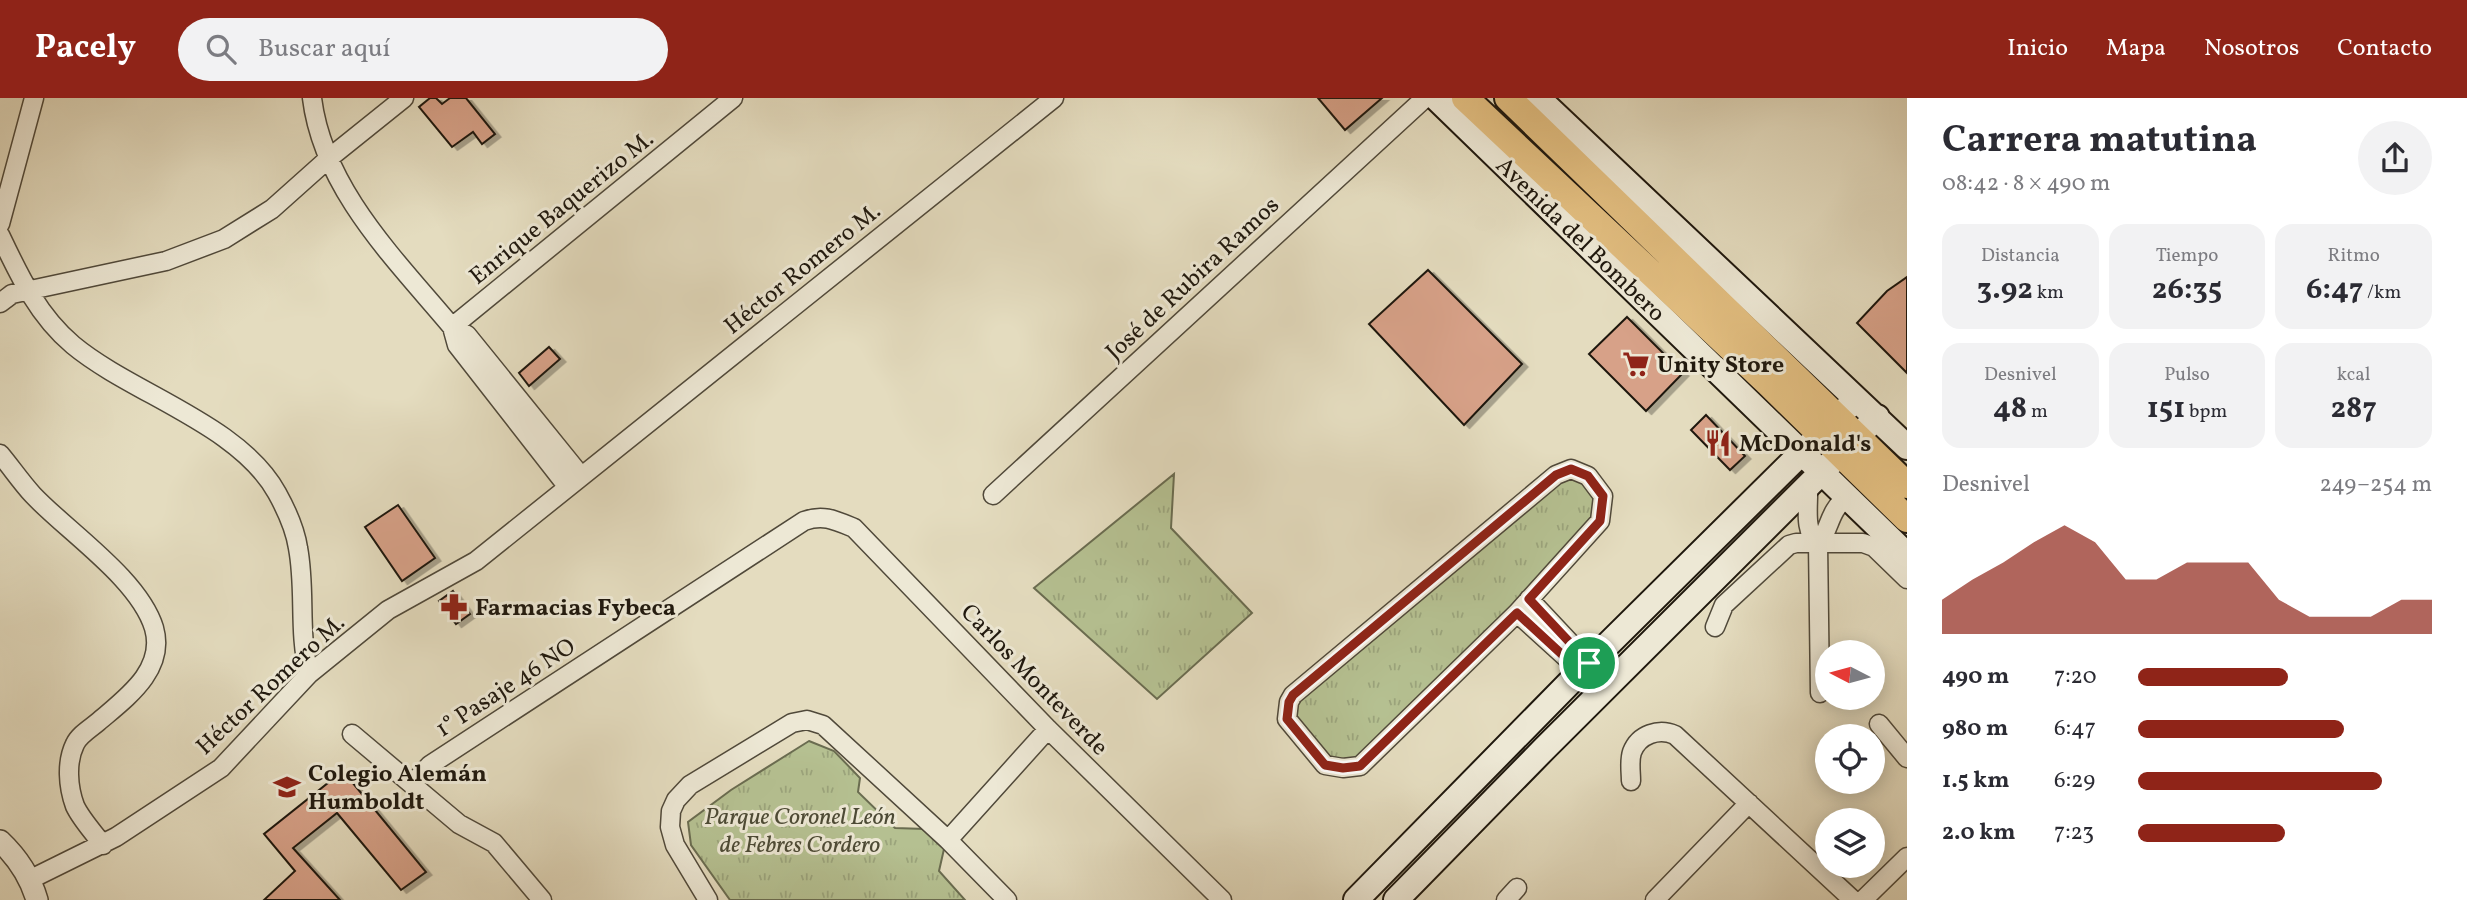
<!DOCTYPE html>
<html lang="es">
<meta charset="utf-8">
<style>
body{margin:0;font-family:Vollkorn,serif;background:#f2f2f3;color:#2b2b33;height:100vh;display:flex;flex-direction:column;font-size:26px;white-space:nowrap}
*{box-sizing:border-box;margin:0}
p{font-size:23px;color:#7c7c81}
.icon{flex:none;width:38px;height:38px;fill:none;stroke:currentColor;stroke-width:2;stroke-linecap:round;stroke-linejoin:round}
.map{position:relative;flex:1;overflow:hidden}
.drawer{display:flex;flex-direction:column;background:#fff;width:560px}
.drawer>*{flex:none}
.needle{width:46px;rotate:276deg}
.tools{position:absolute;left:1815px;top:542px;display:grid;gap:14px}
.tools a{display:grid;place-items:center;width:70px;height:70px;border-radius:50%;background:#fff;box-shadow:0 4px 18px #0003;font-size:35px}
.pin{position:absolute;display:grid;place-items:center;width:60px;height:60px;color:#fff;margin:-30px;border:4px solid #fff;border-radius:50%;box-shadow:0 2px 7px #0007}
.round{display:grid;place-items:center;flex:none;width:74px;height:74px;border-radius:37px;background:#f2f2f3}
.headline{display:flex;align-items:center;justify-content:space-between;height:119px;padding:0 35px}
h1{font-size:38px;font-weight:700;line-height:52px}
.figures{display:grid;grid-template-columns:repeat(3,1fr);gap:10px;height:119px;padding:7px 35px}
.figures div{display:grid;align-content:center;border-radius:18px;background:#f2f2f3;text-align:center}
.figures b{font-size:30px;font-weight:700}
.figures small{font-size:19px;font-weight:400}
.figures p{font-size:19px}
.chart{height:196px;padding:14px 35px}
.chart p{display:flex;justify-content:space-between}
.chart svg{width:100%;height:126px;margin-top:7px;fill:#8f2418;opacity:.7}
ul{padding:0 35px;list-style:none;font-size:23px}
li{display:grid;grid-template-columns:112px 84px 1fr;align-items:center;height:52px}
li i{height:18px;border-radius:9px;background:#8f2418}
header{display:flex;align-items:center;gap:42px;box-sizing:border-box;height:98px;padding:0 35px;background:#8f2418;color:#fff}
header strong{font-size:33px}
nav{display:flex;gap:38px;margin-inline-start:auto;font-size:24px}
.search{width:490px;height:63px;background:#f2f2f3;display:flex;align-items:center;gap:18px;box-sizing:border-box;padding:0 24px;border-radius:38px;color:#7c7c81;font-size:26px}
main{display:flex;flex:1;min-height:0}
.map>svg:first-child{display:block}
.park{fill:url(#park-tufts);stroke:#6a6c50;stroke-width:2}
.building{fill:#d7a188;stroke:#1f180e;stroke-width:2;filter:url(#shadow)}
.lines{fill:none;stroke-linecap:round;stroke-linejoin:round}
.minor-casing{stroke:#50493a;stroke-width:21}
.tertiary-casing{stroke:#50493a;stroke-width:24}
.secondary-casing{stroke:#1f180e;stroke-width:28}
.primary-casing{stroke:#1f180e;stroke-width:30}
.minor{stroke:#ede8d5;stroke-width:18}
.tertiary{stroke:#ede8d5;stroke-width:21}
.secondary{stroke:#ede8d5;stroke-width:24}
.primary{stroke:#e2be80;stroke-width:26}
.route-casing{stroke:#fff;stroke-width:14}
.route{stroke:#8f2418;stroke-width:9}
.labels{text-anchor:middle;stroke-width:6;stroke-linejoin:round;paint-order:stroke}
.street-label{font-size:24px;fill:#1f180e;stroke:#ede8d5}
.poi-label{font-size:24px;font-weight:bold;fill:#1f180e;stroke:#ede8d5;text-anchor:start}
.park-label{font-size:24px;font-style:italic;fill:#4c4a35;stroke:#ede8d5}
</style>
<header>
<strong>Pacely</strong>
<div class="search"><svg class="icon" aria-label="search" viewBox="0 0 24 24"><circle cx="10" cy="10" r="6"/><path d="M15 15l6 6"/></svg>Buscar aquí</div>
<nav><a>Inicio</a><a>Mapa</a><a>Nosotros</a><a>Contacto</a></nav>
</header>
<main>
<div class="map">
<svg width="1907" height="802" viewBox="0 0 1907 802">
<defs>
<pattern id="park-tufts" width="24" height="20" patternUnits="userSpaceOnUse" patternTransform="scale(1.75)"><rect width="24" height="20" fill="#b5c091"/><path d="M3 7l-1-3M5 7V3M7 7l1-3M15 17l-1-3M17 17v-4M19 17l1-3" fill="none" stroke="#9ba47c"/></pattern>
<filter id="shadow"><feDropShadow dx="5.5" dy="3" stdDeviation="0" flood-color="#0004"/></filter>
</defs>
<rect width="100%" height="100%" fill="#e4dcbf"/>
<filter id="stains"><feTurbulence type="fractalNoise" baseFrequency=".00286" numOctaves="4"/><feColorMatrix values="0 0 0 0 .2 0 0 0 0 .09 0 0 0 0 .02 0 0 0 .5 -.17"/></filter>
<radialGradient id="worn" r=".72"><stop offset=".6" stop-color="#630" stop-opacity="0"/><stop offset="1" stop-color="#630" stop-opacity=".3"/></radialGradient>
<path class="park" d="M1174,376l-3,54 81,85 -95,86 -123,-111z
M1556,377l32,1 12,45 -240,245 -35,-1 -37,-46 1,-17z
M809,643l25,10 26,27 -2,14 37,36 30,1 19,20 -5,22 26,29h-235l-39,-55 -3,-23 43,-32z"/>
<path class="building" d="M430,0h6l6,6 8,-6h16l29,36 -13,10 -9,-12 -21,15 -33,-40z
M1318,0h64l-37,32z
M1428,172l94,94 -58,61 -95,-101z
M1907,179v96l-50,-50 30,-32z
M1627,219l56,56 -37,38 -57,-57z
M549,249l11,12 -31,27 -10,-13z
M1706,317l39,41 -15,14 -39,-40z
M398,407l37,53 -33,23 -37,-54z
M453,493l17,23 -14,10 -17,-23z
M343,673l83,101 -25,18 -64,-77 -44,35 47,52h-76l31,-29 -31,-37z"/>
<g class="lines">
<defs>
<path id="minor" d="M312,0c11,91 84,162 140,229l15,8 114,141
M0,126l34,-126
M0,137c19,40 38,81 73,110 59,49 166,79 204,148 10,18 18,35 21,55 8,42 0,84 11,126
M0,205l12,-9 154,-33 58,-22 48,-30 56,-50 76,-61
M452,229l281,-229
M452,229l5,18 110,141
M0,356c11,13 21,28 33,41 35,37 106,84 121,133 12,42 -28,70 -56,94 -7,6 -19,13 -23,22 -9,18 -7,43 0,62 6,13 19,27 28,39
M1571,371l17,7 15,20 -3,25 -83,92 -157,153 -17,2 -18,-3 -38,-46 2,-17 4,-7 263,-220z
M1808,389c1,17 -5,45 10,56l2,150
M993,397l432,-397
M1818,445c13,-13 9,-31 30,-47
M1529,501l60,64
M1517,515l64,58
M1715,529l9,-22 65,-60 7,-2h67l11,4 33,32
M1879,626l28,34
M352,636l107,90 35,19 48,57
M1631,683c0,-9 -2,-20 1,-29 7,-18 27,-24 43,-17l178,165
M412,686l18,-19 374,-244c19,-7 31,-1 50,7l194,201 174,171
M948,742l100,-111
M31,781l85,-42 105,-69 88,-94 79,-64 88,-49 578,-463
M708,802l-33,-55 -5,-18 1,-16 5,-11 14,-15 102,-62 15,-3 16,5 125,115 59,60
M1506,802l11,-12
M1655,802l94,-97
M1863,802l44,-43"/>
<path id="tertiary" d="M0,743c18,17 30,35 37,59"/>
<path id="secondary" d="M1436,0l471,457
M1538,0l369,349
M1356,802l225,-229 275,-272
M1396,802l148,-151 333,-332"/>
<path id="primary" d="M1465,0l303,285 139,136
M1508,0l399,387"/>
</defs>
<use href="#minor" class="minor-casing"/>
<use href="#tertiary" class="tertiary-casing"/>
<use href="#secondary" class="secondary-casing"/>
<use href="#primary" class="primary-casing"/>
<use href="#minor" class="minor"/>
<use href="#tertiary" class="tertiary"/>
<use href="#secondary" class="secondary"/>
<use href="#primary" class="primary"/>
</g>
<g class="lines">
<defs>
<path id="route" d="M1571,371l17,7 15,20 -3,25 -71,78 60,64 -9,8 -63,-58 -157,153 -17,2 -18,-3 -38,-46 2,-17 4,-7 263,-220z"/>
</defs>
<use href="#route" class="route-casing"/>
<use href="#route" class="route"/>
</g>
<defs>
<symbol id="supermarket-bare" viewBox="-9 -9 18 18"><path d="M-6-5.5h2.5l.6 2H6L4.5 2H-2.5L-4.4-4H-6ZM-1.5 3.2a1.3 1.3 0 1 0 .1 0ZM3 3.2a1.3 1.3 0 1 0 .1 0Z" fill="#8f2418" stroke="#ede8d5" stroke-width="2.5" paint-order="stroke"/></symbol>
<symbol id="restaurant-bare" viewBox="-9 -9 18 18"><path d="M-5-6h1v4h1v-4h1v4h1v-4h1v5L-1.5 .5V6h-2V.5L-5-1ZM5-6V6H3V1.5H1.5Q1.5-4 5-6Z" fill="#8f2418" stroke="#ede8d5" stroke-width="2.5" paint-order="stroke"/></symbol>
<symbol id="pharmacy-bare" viewBox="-9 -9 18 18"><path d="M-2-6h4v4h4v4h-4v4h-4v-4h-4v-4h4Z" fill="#8f2418" stroke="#ede8d5" stroke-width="2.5" paint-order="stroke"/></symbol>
<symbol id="school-bare" viewBox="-9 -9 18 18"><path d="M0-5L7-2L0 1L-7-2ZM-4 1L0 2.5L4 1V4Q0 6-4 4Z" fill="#8f2418" stroke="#ede8d5" stroke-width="2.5" paint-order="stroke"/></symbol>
</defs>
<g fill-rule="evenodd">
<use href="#supermarket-bare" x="1617" y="247" width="38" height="38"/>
<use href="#restaurant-bare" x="1699" y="326" width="38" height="38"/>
<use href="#pharmacy-bare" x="435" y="490" width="38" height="38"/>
<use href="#school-bare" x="268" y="670" width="38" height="38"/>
</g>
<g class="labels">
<g class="street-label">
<text transform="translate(561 109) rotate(-39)" y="8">Enrique Baquerizo M.</text>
<text transform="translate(1581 141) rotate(44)" y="8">Avenida del Bombero</text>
<text transform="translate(802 170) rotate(-39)" y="8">Héctor Romero M.</text>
<text transform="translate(1192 180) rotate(-43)" y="8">José de Rubira Ramos</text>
<text transform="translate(1035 581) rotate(46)" y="8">Carlos Monteverde</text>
<text transform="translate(270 586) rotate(-43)" y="8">Héctor Romero M.</text>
<text transform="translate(505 589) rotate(-33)" y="8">1° Pasaje 46 NO</text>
</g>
<g class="poi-label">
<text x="1657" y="274">Unity Store</text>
<text x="1739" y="353">McDonald's</text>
<text x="475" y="517">Farmacias Fybeca</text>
<text x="308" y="683">Colegio Alemán<tspan x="308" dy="28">Humboldt</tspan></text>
</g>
<g class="park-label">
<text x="800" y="726">Parque Coronel León<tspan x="800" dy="28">de Febres Cordero</tspan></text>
</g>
</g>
<rect width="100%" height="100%" filter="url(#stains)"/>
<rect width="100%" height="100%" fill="url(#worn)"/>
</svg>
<div class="tools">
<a><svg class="needle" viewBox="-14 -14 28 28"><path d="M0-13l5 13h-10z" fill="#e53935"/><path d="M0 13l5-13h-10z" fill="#7c7c81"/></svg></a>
<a><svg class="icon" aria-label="locate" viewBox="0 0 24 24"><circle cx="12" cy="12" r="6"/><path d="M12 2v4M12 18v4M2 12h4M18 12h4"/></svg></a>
<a><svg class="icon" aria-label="layers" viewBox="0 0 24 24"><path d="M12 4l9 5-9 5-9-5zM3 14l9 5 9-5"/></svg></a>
</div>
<div class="pin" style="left:1589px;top:565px;background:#1e9e55"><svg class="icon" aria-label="arrive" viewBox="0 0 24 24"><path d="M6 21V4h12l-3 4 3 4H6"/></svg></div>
</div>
<section class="drawer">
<div class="headline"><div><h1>Carrera matutina</h1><p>08:42 · 8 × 490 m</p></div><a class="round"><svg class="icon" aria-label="share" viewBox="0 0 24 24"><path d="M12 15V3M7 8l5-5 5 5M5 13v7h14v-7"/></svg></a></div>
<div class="figures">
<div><p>Distancia</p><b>3.92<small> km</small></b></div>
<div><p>Tiempo</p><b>26:35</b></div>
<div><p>Ritmo</p><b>6:47<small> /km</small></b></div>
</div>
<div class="figures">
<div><p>Desnivel</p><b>48<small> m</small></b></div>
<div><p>Pulso</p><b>151<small> bpm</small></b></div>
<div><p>kcal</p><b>287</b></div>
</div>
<div class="chart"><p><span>Desnivel</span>249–254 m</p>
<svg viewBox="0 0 160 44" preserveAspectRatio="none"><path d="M0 44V32L10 25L20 19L30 12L40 6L50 12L60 25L70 25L80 19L90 19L100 19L110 32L120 38L130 38L140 38L150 32L160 32V44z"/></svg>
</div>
<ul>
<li><b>490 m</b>7:20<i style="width:51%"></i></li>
<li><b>980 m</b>6:47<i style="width:70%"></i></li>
<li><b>1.5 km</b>6:29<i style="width:83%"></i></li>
<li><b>2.0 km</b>7:23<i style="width:50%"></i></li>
</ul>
</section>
</main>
